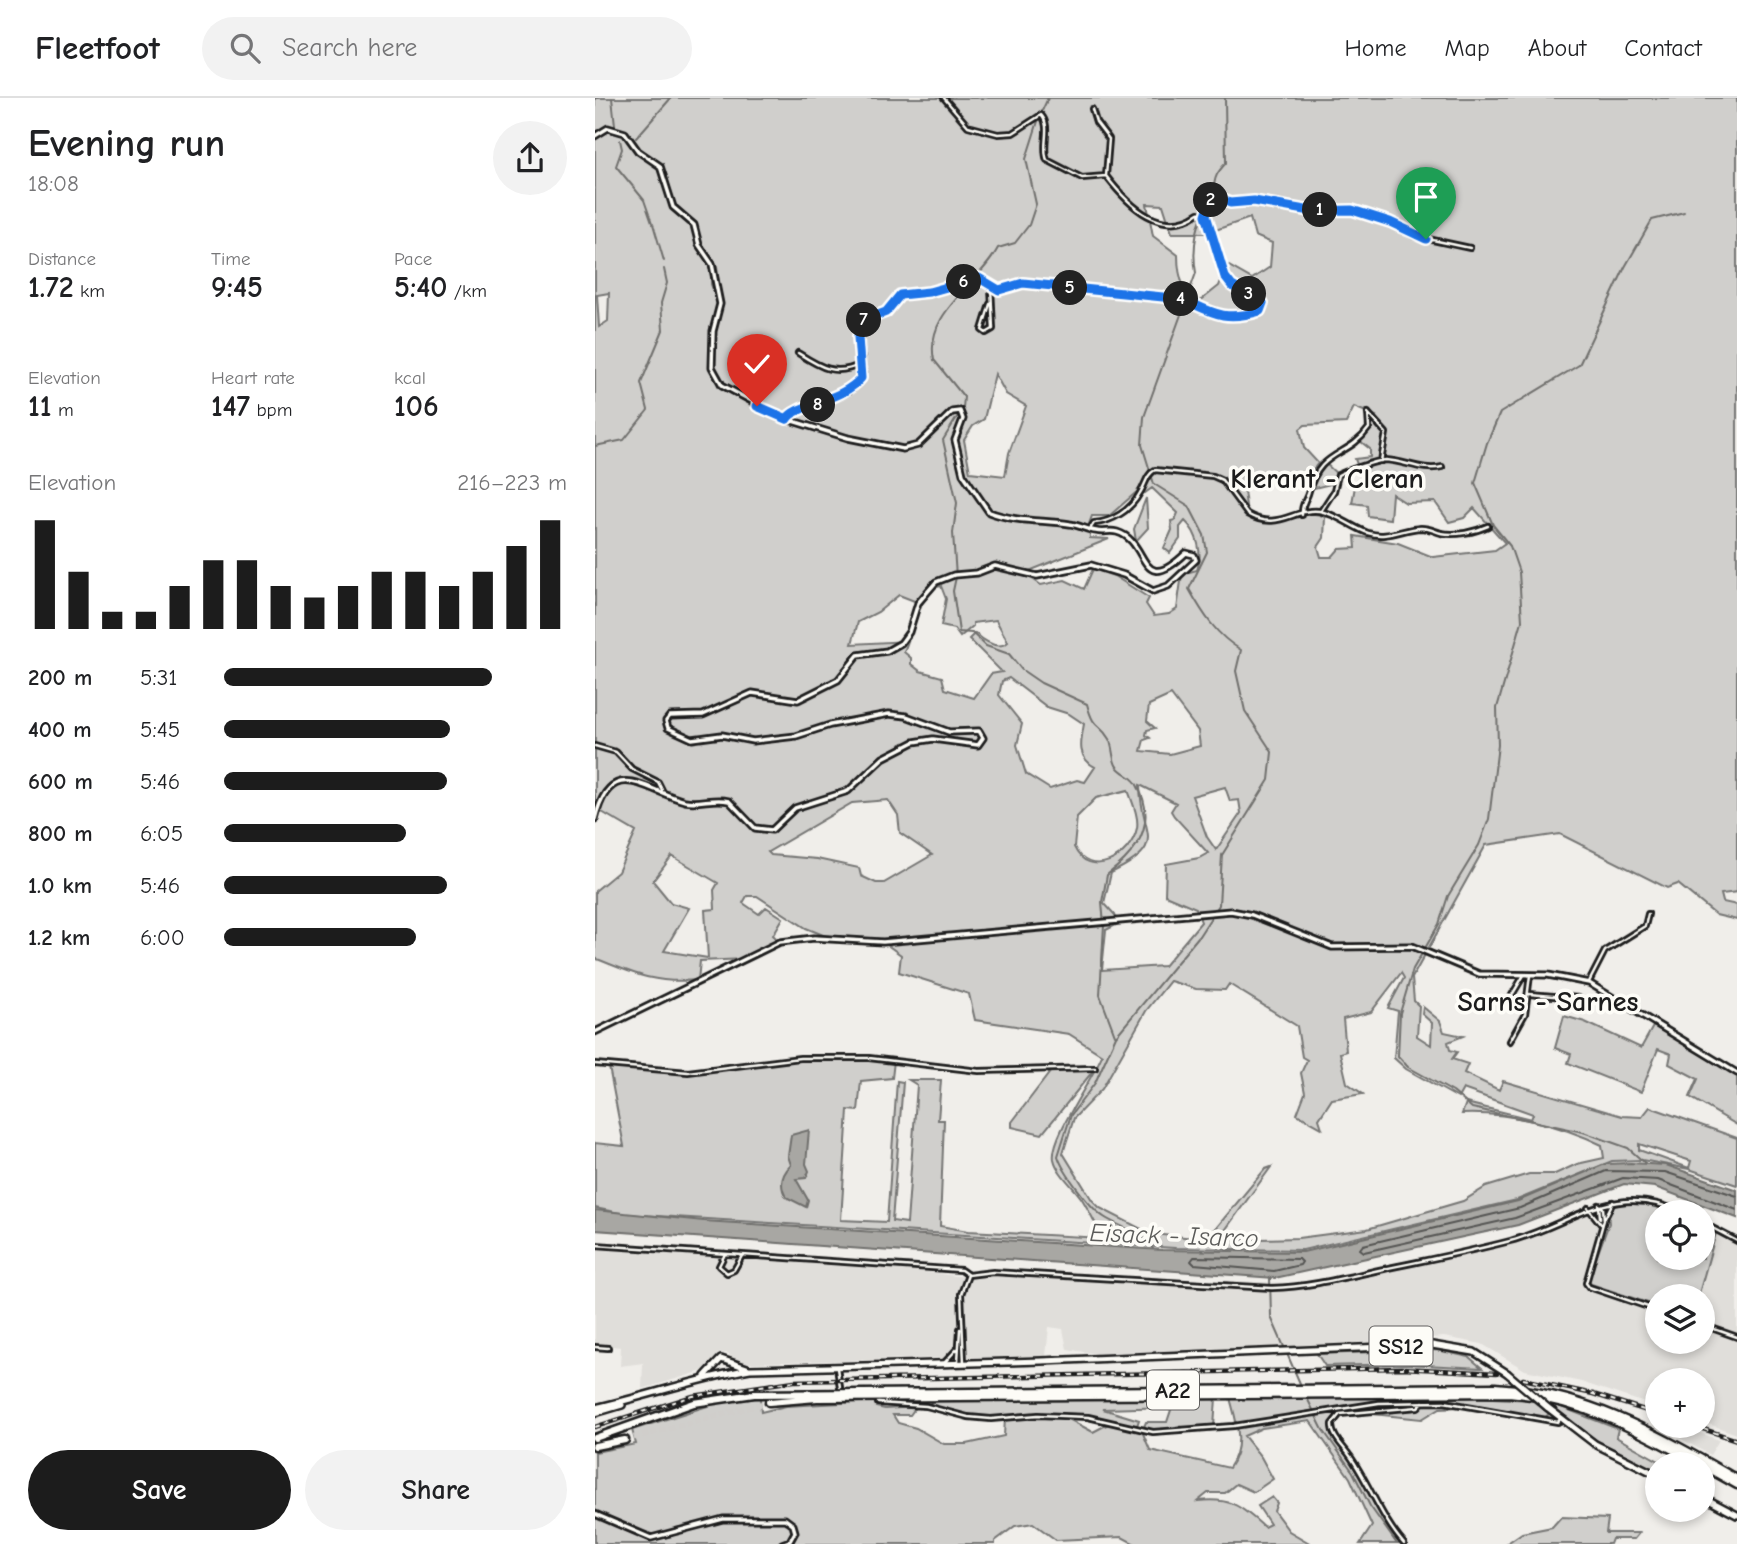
<!DOCTYPE html>
<meta charset="utf-8">
<style>
body{margin:0;font-family:"Comic Neue",sans-serif;background:#f2f2f2;color:#202124;height:100vh;display:flex;flex-direction:column;font-size:26px;white-space:nowrap}
*{box-sizing:border-box;margin:0}
p{font-size:23px;color:#757577}
.icon{flex:none;width:38px;height:38px;fill:none;stroke:currentColor;stroke-width:2;stroke-linecap:round;stroke-linejoin:round}
.map{position:relative;flex:1;overflow:hidden}
.details{display:flex;flex-direction:column;background:#fff;width:595px}
.details>*{flex:none}
.tools{position:absolute;left:1050px;top:1102px;display:grid;gap:14px}
.tools a{display:grid;place-items:center;width:70px;height:70px;border-radius:50%;background:#fff;box-shadow:0 4px 10px #0003;font-size:35px}
.pin{position:absolute;display:grid;place-items:center;width:60px;height:60px;color:#fff;margin:-72px -30px;border-radius:50% 50% 50% 0;rotate:-45deg;box-shadow:0 0 7px #0007}
.pin .icon{rotate:45deg}
.km{position:absolute;width:35px;height:35px;margin:-18px;border-radius:50%;background:#222;color:#fff;font-size:19px;line-height:35px;text-align:center}
.round{display:grid;place-items:center;flex:none;width:74px;height:74px;border-radius:37px;background:#f2f2f2}
.overview{display:flex;align-items:center;justify-content:space-between;height:119px;padding:0 28px}
h1{font-size:38px;font-weight:600;line-height:52px}
.metrics{display:grid;grid-template-columns:repeat(3,1fr);gap:10px;height:119px;padding:7px 28px}
.metrics div{display:grid;align-content:center}
.metrics b{font-size:30px;font-weight:600}
.metrics small{font-size:19px;font-weight:400}
.metrics p{font-size:19px}
.chart{height:196px;padding:14px 28px}
.chart p{display:flex;justify-content:space-between}
.chart svg{width:100%;height:126px;margin-top:7px;stroke:#1c1c1c;stroke-width:6}
.cta{display:flex;gap:14px;margin-top:auto;padding:14px 28px}
.cta a{flex:1;height:80px;border-radius:42px;background:#1c1c1c;color:#fff;font-size:28px;font-weight:600;line-height:80px;text-align:center}
.cta a+a{background:#f2f2f2;color:#202124}
ul{padding:0 28px;list-style:none;font-size:23px}
li{display:grid;grid-template-columns:112px 84px 1fr;align-items:center;height:52px}
li i{height:18px;border-radius:9px;background:#1c1c1c}
header{display:flex;align-items:center;gap:42px;box-sizing:border-box;height:98px;padding:0 35px;background:#fff;border-bottom:2px solid #e0e0e0}
header strong{font-size:33px}
nav{display:flex;gap:38px;margin-inline-start:auto;font-size:24px}
.search{width:490px;height:63px;background:#f2f2f2;display:flex;align-items:center;gap:18px;box-sizing:border-box;padding:0 24px;border-radius:38px;color:#757577;font-size:26px}
main{display:flex;flex:1;min-height:0}
.map>svg:first-child{display:block}
.built{fill:#e0deda}
.green{fill:#d0cfcc;stroke:#767674;stroke-width:2;fill-rule:evenodd}
.water{fill:#a8a7a3;stroke:#706f6d;stroke-width:2}
.lines{fill:none;stroke-linecap:round;stroke-linejoin:round}
.shore{stroke:#545452;stroke-width:2}
.stream{stroke:#706f6d;stroke-width:2}
.motorway-tunnel{stroke:#d0cecb;stroke-width:6;stroke-dasharray:6 3;stroke-linecap:butt}
.minor-casing{stroke:#1c1c1c;stroke-width:8}
.tertiary-casing{stroke:#1c1c1c;stroke-width:9}
.primary-casing{stroke:#1c1c1c;stroke-width:10}
.motorway-casing{stroke:#1c1c1c;stroke-width:11}
.minor{stroke:#fdfcf7;stroke-width:2.5}
.tertiary{stroke:#fdfcf7;stroke-width:3.5}
.primary{stroke:#fdfcf7;stroke-width:5}
.motorway{stroke:#fdfcf7;stroke-width:6}
.rail-casing{stroke:#1c1c1c;stroke-width:4.5}
.rail{stroke:#fdfcf7;stroke-width:2;stroke-dasharray:5;stroke-linecap:butt}
.primary-bridge-casing{stroke:#1c1c1c;stroke-width:10;stroke-linecap:butt}
.primary-bridge{stroke:#fdfcf7;stroke-width:5}
.route-casing{stroke:#fff;stroke-width:14}
.route{stroke:#1a73e8;stroke-width:9}
.labels{text-anchor:middle;stroke-width:7;stroke-linejoin:round;paint-order:stroke}
.shield{fill:#fdfcf7;stroke:#605f5e;stroke-width:2}
.shield-label{font-size:23px;font-weight:bold;fill:#1c1c1c}
.water-label{font-size:26px;font-style:italic;fill:#5b5b59;stroke:#fdfcf7}
.quarter-label{font-size:28px;font-weight:bold;fill:#1c1c1c;stroke:#fdfcf7}
</style>
<header>
<strong>Fleetfoot</strong>
<div class="search"><svg class="icon" aria-label="search" viewBox="0 0 24 24"><circle cx="10" cy="10" r="6"/><path d="M15 15l6 6"/></svg>Search here</div>
<nav><a>Home</a><a>Map</a><a>About</a><a>Contact</a></nav>
</header>
<main>
<section class="details">
<div class="overview"><div><h1>Evening run</h1><p>18:08</p></div><a class="round"><svg class="icon" aria-label="share" viewBox="0 0 24 24"><path d="M12 15V3M7 8l5-5 5 5M5 13v7h14v-7"/></svg></a></div>
<div class="metrics">
<div><p>Distance</p><b>1.72<small> km</small></b></div>
<div><p>Time</p><b>9:45</b></div>
<div><p>Pace</p><b>5:40<small> /km</small></b></div>
</div>
<div class="metrics">
<div><p>Elevation</p><b>11<small> m</small></b></div>
<div><p>Heart rate</p><b>147<small> bpm</small></b></div>
<div><p>kcal</p><b>106</b></div>
</div>
<div class="chart"><p><span>Elevation</span>216–223 m</p>
<svg viewBox="0 0 160 44" preserveAspectRatio="none"><path d="M5 44V6M15 44V24M25 44V38M35 44V38M45 44V29M55 44V20M65 44V20M75 44V29M85 44V33M95 44V29M105 44V24M115 44V24M125 44V29M135 44V24M145 44V15M155 44V6"/></svg>
</div>
<ul>
<li><b>200 m</b>5:31<i style="width:78%"></i></li>
<li><b>400 m</b>5:45<i style="width:66%"></i></li>
<li><b>600 m</b>5:46<i style="width:65%"></i></li>
<li><b>800 m</b>6:05<i style="width:53%"></i></li>
<li><b>1.0 km</b>5:46<i style="width:65%"></i></li>
<li><b>1.2 km</b>6:00<i style="width:56%"></i></li>
</ul>
<div class="cta"><a>Save</a><a>Share</a></div>
</section>
<div class="map">
<svg width="1142" height="1446" viewBox="0 0 1142 1446">
<rect width="100%" height="100%" fill="#f0eeea"/>
<filter id="ink" filterUnits="userSpaceOnUse"><feTurbulence type="fractalNoise" baseFrequency=".0143" numOctaves="2"/><feDisplacementMap in="SourceGraphic" scale="14" xChannelSelector="R" yChannelSelector="G"/><feConvolveMatrix kernelMatrix="1 2 1 2 8 2 1 2 1" color-interpolation-filters="sRGB"/></filter>
<g filter="url(#ink)">
<path class="built" d="M993,1110l10,9 4,10 -15,50 4,7 66,22v36h46v-45h-5l18,-64 21,8v193l-34,-12v-41h-46v26l-76,-25 -56,-12 -43,-26 -38,-7 -148,10 -200,7 -29,-5 -4,-20 -14,-2 -3,29 -304,7h-6l-8,-10 -10,1 -12,16 -64,19 1,-26 -23,3 1,-19 -26,-3v-95l301,19 68,9 54,-4 295,11 183,-39 33,-10z
M1076,1328h11l37,14 -9,15 -41,-23z"/>
<path class="green" d="M0,0h1142v794l-16,2 2,8 14,3v15l-21,-5 -38,-31 -11,4 -107,-54 -74,11 -74,133 2,23 5,5 -2,30 14,9 1,-22 -10,-9 1,-7 17,14 4,11 19,4 -15,6 2,8 7,2 -5,7 16,5 -4,9 35,17 4,-9 119,35 20,1 8,-10 87,31v47l-48,-16 -47,-9 -30,1 -95,39 -214,50 -128,-2 -550,-34 -30,-6v-65l29,3 -15,-79 79,6 112,-13 94,1 -2,17 -31,3 -3,30 -10,-1 -7,110 46,2 10,-141 6,1 -11,139 15,2 10,-138 -8,-5h32l-3,40h6l-4,106 28,5 135,7c-7,-13 -13,-26 -21,-39 -8,-12 -25,-26 -28,-40 -4,-22 39,-80 48,-104l-33,-21 -94,-14 -6,-26 -70,-22 2,-17 -18,-13 -45,-1 -32,-13 -49,-32h-10l-4,7 16,11 7,-7 17,11 -10,17 5,5 -32,19 -46,2 -2,19c-43,4 -64,-6 -103,-22v-67l23,-19 18,-40 -41,-24zM48,53l20,15 12,38 21,20 6,20 15,23 4,33 -4,1 -6,-17v-17l-14,-21 -5,-20 -21,-19 -15,-43 -15,-9zM552,106l16,1 9,28h35l43,-15 5,18 17,7 -2,24 -18,12 -25,-14 -8,21 -19,15c-19,-7 -22,-29 -22,-46l-25,-19zM14,195l-1,28 -9,6 -2,-32zM400,276l11,20 20,12 -17,47 -4,23 -35,-4 -6,-32 9,-14 11,-7zM759,309l22,9 -16,25 10,8v8l-15,2 3,8 8,-1 1,14 -11,1 -4,22 15,2 1,11 22,3 2,-25 14,9 29,-1 14,20 15,-4 10,-10 31,35 -10,7 -62,7 -35,-14 -43,-7 1,12 -17,1 -7,8h-11l-3,-10 6,-9 1,-21c-22,-11 -46,11 -78,-3l-5,-39 29,-1 4,12 37,-15 6,-8 -14,-15 -4,-19 5,-4 41,-2zM557,390l26,25 -3,7 -4,1 1,9 -8,18 6,5 10,-14v-12l5,-6c13,12 18,34 12,49l-15,4 -5,35 -8,5 -15,2 -8,-12 3,-6 -35,-22 -21,-7 -9,20 -19,-9 -24,5 -17,-12 85,-34 -19,-1 -1,-14 3,-8h17l30,-26 6,3zM346,488l5,13 -5,27 13,3 6,8 13,-11v-3l23,-3 12,22c-10,9 -24,-1 -33,-9l-6,6 33,33 -11,2 -17,24 -29,-9 -3,-12 -22,-6 -9,-7v-6l-7,-6 4,-11 -56,3 6,-22 20,-10 21,-17 23,9 11,-16zM414,580l38,29 22,7 15,10c-3,17 -8,33 11,43l-10,15 -8,-2 -27,9 -24,-15 -9,-29 5,-21 -23,-29 3,-14zM576,597l27,36 2,15 -30,8 -29,-3 3,-11 6,-2 -4,-3 1,-5 8,-2 -8,-7 2,-16zM545,687l36,18 -5,8 3,5 34,37 -9,5 -33,6 -1,31 31,13 5,14 -37,44 -62,4 4,-40 12,-6 -3,-9 -11,-12 7,-30c60,-29 29,-38 29,-88zM630,689l5,14 9,-1 2,13 -25,37 -9,-13 -15,-41zM533,692c4,12 11,26 9,38 -6,30 -48,52 -63,19l3,-30 19,-19zM293,702l10,15 2,18 32,22 -48,28h-8l-15,-7 -2,-8 -42,-9 -46,-4 -3,-3 84,-49zM77,758l46,27 -4,7 1,19 -10,1 3,48 -44,-7 25,-43 -18,-5 -18,-22zM806,875l3,5 -16,30 10,3 -4,47 12,11 52,29 5,-9 70,25 -2,5 -65,-16 -4,11c46,-2 99,11 140,31l2,13 -27,6 -22,10h-26l-43,13 -23,14 -96,28 -69,9 -80,2 53,-73 -6,2 -58,70 -56,-5 -51,-26 -8,-8 -29,-47 11,-35 28,-29 44,-78 24,-30 26,8 29,1 4,-6 68,42 5,31 5,3 -6,13 4,20 -8,21 25,14 -3,-9 13,-20 31,-5 -16,-11 -7,-30 6,-2 -3,-32 28,-7zM1044,1046l52,17 -2,7 -50,-18z
M730,365l12,11 -2,9 -25,6z
M551,400l2,30 -12,13 -2,-12z
M969,918l21,6 56,26 14,-25 82,48v54l-47,-28 8,-18 -29,-15 2,-10 -13,-5 -17,43 -73,-29 3,-9 -16,-6z
M456,973h42l-51,63 -30,-7v-5z
M1041,1104l42,11h-21v45h46v-33l13,8 -18,64h-41v9l-66,-22 -3,-4 21,-57 -1,-10 7,-9z
M842,1252l32,7 13,11 -76,-4 -81,2 -8,-12z
M858,1298l79,4 17,14 -5,4 -39,-8 -45,-3 -20,1 -18,11 -70,-7 -19,7 -2,10c26,38 46,79 73,115h-44l12,-18 -22,-48 -40,-57 -48,7 -18,8 17,21 12,22 -19,13 -18,-8 -11,9h-17l-10,8c32,-4 43,5 66,26l6,-3 -12,-18 14,-9 5,6 -3,8 15,20 22,13h-176l-13,-7 -66,3 -23,-17 -18,3 -20,15v3h-400v-92l41,-8 -4,-14 88,-28 40,-4 1,14 25,-6 92,-5 -2,6 9,2 31,-2 -6,8h-17l5,8 18,5 28,16h23l37,-8 1,-18 -37,-1 -38,-11 1,-5 285,-3 -2,29 -37,3 2,-4 -13,4 -23,-1 3,-7h21l5,-15 -69,2 36,11 -3,8 -16,-3 22,6 8,19 79,18c16,-23 8,-44 1,-70zM468,1318l49,6 -19,10z
M961,1307l62,24 -2,8 50,28h-9v6l-61,-31 -41,-31z
M966,1419l47,2 -2,14h33l-5,6h-22l-2,5h-104l16,-11 30,-6z"/>
<path class="water" d="M214,1032l-3,34 3,7 -3,7 -10,1 12,21 -2,7 -20,-10c-7,-12 -5,-22 5,-32l-3,-9 3,-21z
M1036,1065l35,2 71,25v28l-82,-31 -31,-3 -106,41 -243,53 -680,-48v-20l109,11 458,29 141,2 215,-51 87,-37z"/>
<g class="lines">
<path class="shore" d="M1142,1098l-72,-24 -59,-1 -86,37 -157,37 -3,4 4,3 151,-34 108,-40 35,2 79,30
M599,1159l105,2 3,3 -2,3 -26,6 -80,-7 -3,-3z"/>
<path class="stream" d="M17,0l3,27
M446,15l7,-15
M41,40l35,-40
M25,42l2,9 -6,17 28,34 8,23
M58,126l11,37
M368,310l1,-11 -30,-37c-10,-48 45,-75 64,-112l17,-5 14,-18 7,-21 -10,-45 13,-41
M364,316l-16,26 14,63 -4,30 3,44 -3,14 6,41 13,1 14,13 23,8 13,16 19,13 46,21c7,27 12,18 22,35 4,7 3,18 7,26 4,8 15,10 20,18 22,38 3,68 -28,91
M0,348l29,-6 24,-30 -7,-27 22,-53 -2,-27 6,-20 -3,-14
M512,777l-5,27 2,23 -4,70 15,40
M1051,1066l-18,-16 -45,-16 -111,-24 -19,-16 -45,-25 -10,-11 2,-43 13,-44 26,-45 9,-28 31,-51 10,-26 9,-74 -1,-37 25,-87 -3,-49 -9,-26 -17,-21 -18,-42 12,-40 13,-30 79,-48 46,-98 27,-47 32,-8
M558,1151c-11,-17 -32,-21 -49,-32 -14,-9 -41,-45 -46,-61l13,-41 24,-32 21,-47 83,-100 20,-31 3,-50 47,-75 3,-28 -27,-41 -9,-40 5,-21c-25,-15 -38,-36 -52,-61l18,-37 -3,-17 -15,-29 -35,-22 -12,-39 2,-28 52,-144c-5,-28 2,-51 14,-76 8,-17 0,-17 16,-34l-1,-65
M675,1180l1,39 31,71
M711,1298l17,34 30,42 17,34 27,38"/>
<path class="motorway-tunnel" d="M30,1342l144,-38"/>
<defs>
<path id="minor" d="M349,0l24,28 30,8 15,-1 28,-18c11,11 0,31 6,45l35,18 24,-2c23,30 56,63 93,37l7,2
M497,11l4,13 13,17 -3,37
M395,206l-8,26 4,3 7,-4 -2,-42
M203,255c22,14 37,24 63,11
M773,315l18,20 -5,28
M192,321c10,-19 60,-14 72,-39 8,-15 -2,-39 1,-56l7,-6 19,-6 14,-17 28,-3 51,-13 20,11 24,-7 29,2 131,14 23,13 18,4 36,-5 4,-6 -4,-6 -28,-13 -7,-9 -19,-62 5,-15 19,3 15,-3 66,11 41,-1 38,12 24,14 56,12
M726,413l13,-20 4,-16c7,-4 41,-15 48,-15 19,1 38,12 56,7
M707,417c-1,-10 3,-13 6,-21 12,-46 39,-35 61,-66l-1,-15
M495,431l4,-6c18,-1 37,-13 46,-30 6,-9 6,-18 15,-23l58,6 9,4 25,34c31,18 47,-6 72,-3 16,2 34,17 49,22 19,6 34,-4 53,-5 8,0 13,3 20,5 15,3 34,-1 47,-7
M0,648l21,6 16,17 26,13 4,8
M994,884l16,-31 40,-25 3,-12
M934,896l49,4
M917,897l12,-20
M915,943l15,-27 5,-39
M0,966l93,8 112,-14h69l110,13 116,-3
M1004,1107l4,3 1,12 -18,63 3,4 68,23
M1004,1107l1,13
M993,1110l13,16
M1010,1120l8,-16
M1108,1125l34,18
M0,1147l366,25 7,5 25,-3 279,16c38,-1 75,-11 112,-19 42,-9 84,-17 126,-28 64,-17 102,-61 173,-28
M130,1156l-6,12 8,7 7,-3 8,-14
M1108,1227l34,12
M0,1249l13,1
M363,1263l2,-32
M350,1264l12,-13
M369,1265l-3,-69 7,-19
M242,1270l3,19
M283,1305l48,3 42,11 23,2 47,-4 50,2 65,15 81,-6 145,-23 65,-1 114,20 2,-3
M809,1446c-23,-26 -34,-59 -54,-88 -6,-9 -19,-20 -18,-32l8,-10 78,-7 5,-5"/>
<path id="tertiary" d="M0,38l13,-8 17,5 13,18 22,15 13,41 21,18 5,20 13,19 8,40 -7,27 -1,36 10,18 61,33 65,20 55,11 15,-4 34,-33 8,-1 3,8 -8,21 8,34 26,38c26,10 53,8 81,12 9,1 17,6 26,7 7,2 14,-1 21,1 33,9 21,67 69,21l8,2 2,5 -28,26 -15,5 -29,-16 -33,-10 -54,11 -42,-10 -18,7 -23,2 -18,7 -18,21 -9,29 -8,11 -14,8 -29,4 -20,25 -40,20 -46,-7 -49,22 -33,1 -4,5 2,7 24,11 30,-4 31,6 43,-5 34,-11 59,-11 17,2 43,16 30,-1 4,7 -5,7 -45,-6 -19,3 -31,16 -35,33 -53,17 -23,22 -17,-2 -26,-27c-15,-4 -29,3 -44,0 -39,-10 -74,-47 -90,18
M0,934l185,-90 34,-4 69,4 348,-31 21,4 80,32 80,-1 67,28 69,1 41,8 148,90
M0,1416l56,24 72,-19h62l8,6 2,7 -5,9 -8,3"/>
<path id="primary" d="M110,1278l16,-17 26,9
M952,1309l48,37 62,31
M0,1310c52,-12 104,-30 155,-39l292,-8 390,-16 42,7 33,21
M0,1315l27,-8
M1108,1399l34,18"/>
<path id="motorway" d="M174,1304l48,-4 692,-5c72,7 129,37 191,72
M0,1340l99,-35 60,-9 741,-7c92,5 164,48 242,92
M0,1348l30,-6
M1108,1368l34,19"/>
</defs>
<use href="#minor" class="minor-casing"/>
<use href="#tertiary" class="tertiary-casing"/>
<use href="#primary" class="primary-casing"/>
<use href="#motorway" class="motorway-casing"/>
<use href="#minor" class="minor"/>
<use href="#tertiary" class="tertiary"/>
<use href="#primary" class="primary"/>
<use href="#motorway" class="motorway"/>
<defs>
<path id="rail" d="M928,1281l70,15 64,20
M1099,1328l43,14
M0,1329l98,-31 101,-15 608,-13 95,5"/>
</defs>
<use href="#rail" class="rail-casing"/>
<use href="#rail" class="rail"/>
<defs>
<path id="primary-bridge" d="M912,1275l40,34"/>
</defs>
<use href="#primary-bridge" class="primary-bridge-casing"/>
<use href="#primary-bridge" class="primary-bridge"/>
</g>
</g>
<g class="lines" filter="url(#ink)">
<defs>
<path id="route" d="M162,308l30,13c7,-14 56,-18 74,-41l-3,-41 4,-16 24,-9 14,-17 29,-3 50,-14 20,12 24,-7 160,16c30,14 42,23 77,12l3,-8 -31,-17 -7,-9 -19,-62 5,-15 8,-2 11,5 24,-2 57,10 41,-1 38,12 36,17"/>
</defs>
<use href="#route" class="route-casing"/>
<use href="#route" class="route"/>
</g>
<g class="labels">
<g class="shield">
<rect x="774.5" y="1228.5" width="63" height="39" rx="5"/>
<rect x="552" y="1272.5" width="52" height="39" rx="5"/>
</g>
<g class="shield-label">
<text x="806" y="1256">SS12</text>
<text x="578" y="1300">A22</text>
</g>
<g class="water-label">
<text transform="translate(579 1137) rotate(2)" y="9">Eisack - Isarco</text>
</g>
<g class="quarter-label">
<text x="732" y="390">Klerant - Cleran</text>
<text x="953" y="913">Sarns - Sarnes</text>
</g>
</g>
</svg>
<div class="tools">
<a><svg class="icon" aria-label="locate" viewBox="0 0 24 24"><circle cx="12" cy="12" r="6"/><path d="M12 2v4M12 18v4M2 12h4M18 12h4"/></svg></a>
<a><svg class="icon" aria-label="layers" viewBox="0 0 24 24"><path d="M12 4l9 5-9 5-9-5zM3 14l9 5 9-5"/></svg></a>
<a>+</a>
<a>−</a>
</div>
<div class="pin" style="left:831px;top:141px;background:#1e9e55"><svg class="icon" aria-label="arrive" viewBox="0 0 24 24"><path d="M6 21V4h12l-3 4 3 4H6"/></svg></div>
<div class="pin" style="left:162px;top:308px;background:#d93025"><svg class="icon" aria-label="check" viewBox="0 0 24 24"><path d="M5 12l5 5 9-10"/></svg></div>
<b class="km" style="left:725px;top:112px">1</b>
<b class="km" style="left:616px;top:102px">2</b>
<b class="km" style="left:654px;top:196px">3</b>
<b class="km" style="left:586px;top:201px">4</b>
<b class="km" style="left:475px;top:190px">5</b>
<b class="km" style="left:369px;top:184px">6</b>
<b class="km" style="left:269px;top:222px">7</b>
<b class="km" style="left:223px;top:307px">8</b>
</div>
</main>
